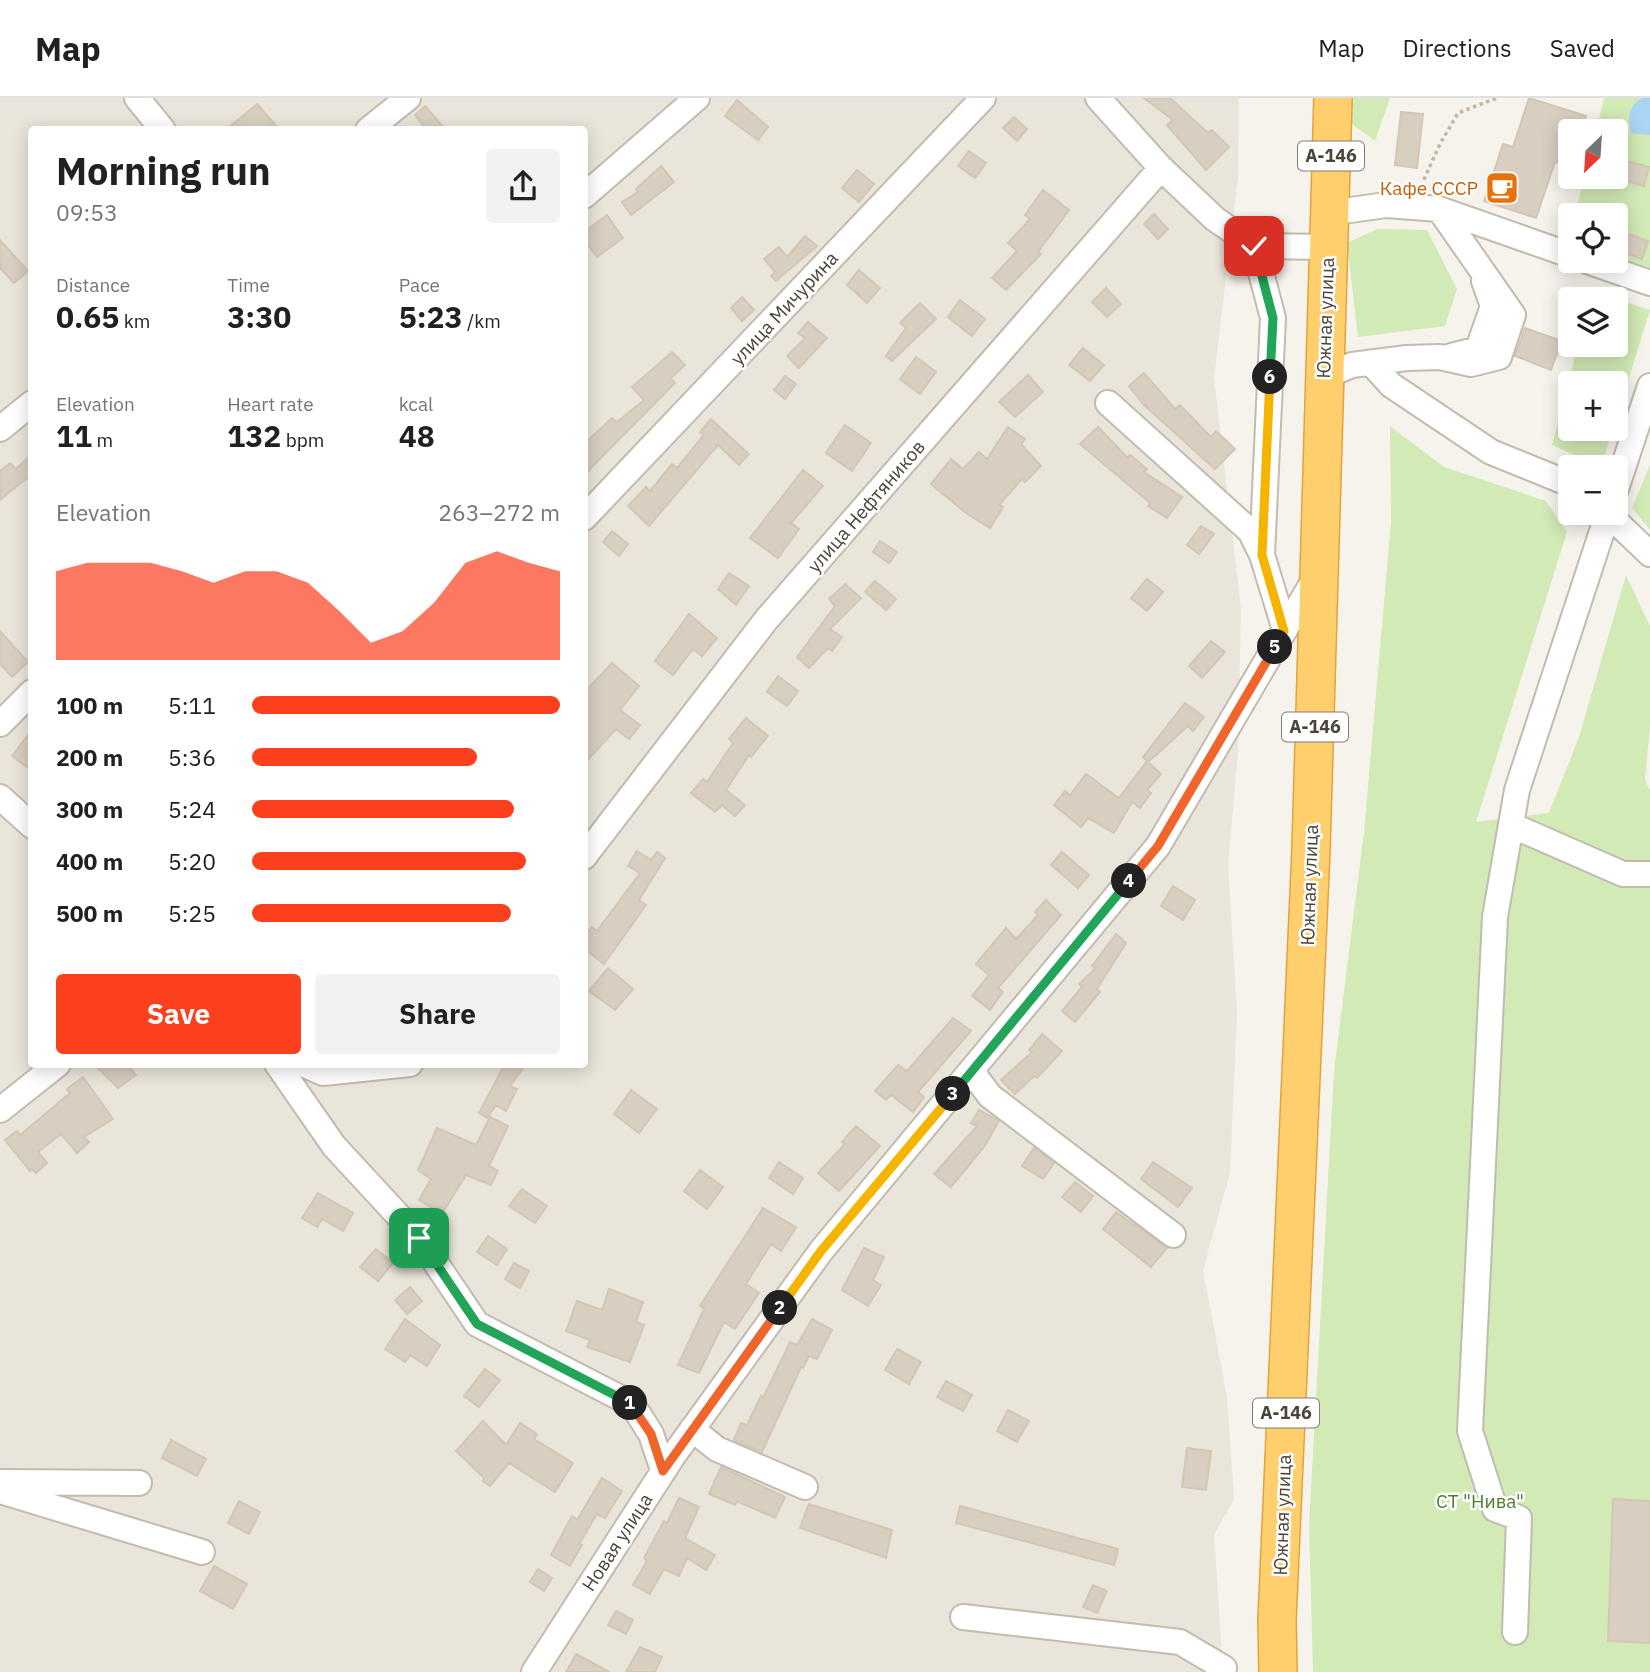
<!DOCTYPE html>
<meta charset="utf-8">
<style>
body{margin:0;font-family:"IBM Plex Sans",sans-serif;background:#f2f2f2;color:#202124;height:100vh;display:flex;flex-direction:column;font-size:26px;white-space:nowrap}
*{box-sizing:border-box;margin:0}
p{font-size:23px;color:#757577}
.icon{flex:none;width:38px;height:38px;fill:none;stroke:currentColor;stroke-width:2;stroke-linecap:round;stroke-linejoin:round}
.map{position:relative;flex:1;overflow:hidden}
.details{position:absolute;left:28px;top:28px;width:560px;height:942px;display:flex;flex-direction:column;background:#fff;border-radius:7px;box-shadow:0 4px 18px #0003}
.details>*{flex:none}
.needle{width:46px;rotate:205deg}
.buttons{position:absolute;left:1558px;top:21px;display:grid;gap:14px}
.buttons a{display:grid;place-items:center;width:70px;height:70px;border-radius:7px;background:#fff;box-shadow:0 4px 18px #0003;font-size:35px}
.pin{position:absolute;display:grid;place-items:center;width:60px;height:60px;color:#fff;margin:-30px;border-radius:14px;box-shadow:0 4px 10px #0006}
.km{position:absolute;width:35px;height:35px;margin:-18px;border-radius:50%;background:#222;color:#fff;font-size:19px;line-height:35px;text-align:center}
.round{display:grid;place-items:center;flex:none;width:74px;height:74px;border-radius:7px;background:#f2f2f2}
.headline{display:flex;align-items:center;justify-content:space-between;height:119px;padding:0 28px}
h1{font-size:38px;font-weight:700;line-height:52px}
.figures{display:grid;grid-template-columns:repeat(3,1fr);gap:10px;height:119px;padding:7px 28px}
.figures div{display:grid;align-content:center}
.figures b{font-size:30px;font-weight:700}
.figures small{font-size:19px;font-weight:400}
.figures p{font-size:19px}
.chart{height:196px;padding:14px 28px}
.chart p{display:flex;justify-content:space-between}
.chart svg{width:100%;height:126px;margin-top:7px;fill:#fc3f1d;opacity:.7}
.button{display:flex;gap:14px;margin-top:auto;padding:14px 28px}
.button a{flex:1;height:80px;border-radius:7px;background:#fc3f1d;color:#fff;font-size:28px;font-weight:700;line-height:80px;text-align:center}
.button a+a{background:#f2f2f2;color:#202124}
ul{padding:0 28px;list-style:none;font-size:23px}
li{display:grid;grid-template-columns:112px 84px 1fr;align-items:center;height:52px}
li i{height:18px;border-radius:9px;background:#fc3f1d}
header{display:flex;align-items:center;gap:42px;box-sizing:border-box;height:98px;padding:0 35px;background:#fff;border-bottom:2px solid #e0e0e0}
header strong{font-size:33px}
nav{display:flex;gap:38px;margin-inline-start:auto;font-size:24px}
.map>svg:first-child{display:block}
.residential{fill:#eae5da;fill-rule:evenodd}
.green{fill:#d2eab5}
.water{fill:#a9d4f2}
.building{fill:#d8cfc1;stroke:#d3c7b4;stroke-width:2}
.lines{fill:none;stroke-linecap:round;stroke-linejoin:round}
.minor-casing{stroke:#c2bbae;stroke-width:28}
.highway-casing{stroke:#e0a43c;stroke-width:40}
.path{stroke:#c4b79f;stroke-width:3.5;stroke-dasharray:3.5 3.5;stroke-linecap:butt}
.minor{stroke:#fff;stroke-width:24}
.highway{stroke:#ffcf6e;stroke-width:37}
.split-1-casing{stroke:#fff;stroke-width:14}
.split-2-casing{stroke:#fff;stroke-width:14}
.split-3-casing{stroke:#fff;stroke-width:14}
.split-4-casing{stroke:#fff;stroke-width:14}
.split-5-casing{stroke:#fff;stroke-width:14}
.split-6-casing{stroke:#fff;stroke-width:14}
.split-7-casing{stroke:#fff;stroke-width:14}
.split-1{stroke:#22a559;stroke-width:9}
.split-2{stroke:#f0652b;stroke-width:9}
.split-3{stroke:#f5b400;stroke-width:9}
.split-4{stroke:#22a559;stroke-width:9}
.split-5{stroke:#f0652b;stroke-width:9}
.split-6{stroke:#f5b400;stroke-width:9}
.split-7{stroke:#22a559;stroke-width:9}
.labels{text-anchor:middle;stroke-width:5;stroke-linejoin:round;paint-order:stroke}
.shield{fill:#fff;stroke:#817c74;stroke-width:2}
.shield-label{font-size:18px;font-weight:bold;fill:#4b4439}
.food-label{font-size:19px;fill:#c56008;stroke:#fff;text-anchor:end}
.street-label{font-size:19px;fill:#4b4439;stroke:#fff}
.park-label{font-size:19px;fill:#4a7f2a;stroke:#fff}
</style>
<header>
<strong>Map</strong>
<nav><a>Map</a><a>Directions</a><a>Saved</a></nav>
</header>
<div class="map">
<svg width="1650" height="1574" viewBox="0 0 1650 1574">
<rect width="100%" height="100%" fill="#f6f3ec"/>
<path class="residential" d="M0,0h1239l-1,79 -24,201 27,231 -3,143 -10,113 9,148 -7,160 -27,97 24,127 7,102 -20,36 9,137h-1223zM32,32h552v934h-552z"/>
<path class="green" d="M1351,0h39l-15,43 -24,-18z
M1604,0h46v174l-35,-11v-46h-40l9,-38h31v-46h-19z
M1377,131l50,1 30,59 -12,37 -87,11 -11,-94z
M1592,193l58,19 -35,113v-40h-45v46h43l-12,38 -49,-22 26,-100h37v-46h-25z
M1390,328l54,41 102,34 21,31 -91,290 73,-9 30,-76 47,-162 24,51v99l-5,55 5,10v882h-337l-4,-147 25,-454 30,-239 27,-310z
M1650,367v65l-18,-22z"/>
<path class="water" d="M1642,0h8v37l-19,-2c-3,-16 -4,-25 11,-35z"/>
<path class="building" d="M1144,0h26l38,35 4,-3 17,17 -23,23 -39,-45 6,-5z
M1529,0l57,18 -5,15h-11v35l-15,-4 -19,56 -52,-17 19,-57 10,3z
M737,2l31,27 -10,13 -33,-24z
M257,6l22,25h-52z
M425,8l21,24h-19l-12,-15z
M1401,14l22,2 -6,54 -22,-3z
M1014,19l13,12 -10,12 -14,-13z
M969,53l17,12 -11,15 -17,-12z
M1615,60l34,9 -5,19 -29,-8z
M661,68l13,16 -43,33 -9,-13 16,-10 -2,-3z
M857,72l17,14 -15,18 -17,-14z
M1043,92l26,20 -31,42 3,2 -35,36 -14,-12 25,-27 -9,-8 22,-24 -5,-4z
M1154,116l14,15 -10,10 -14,-15z
M607,117l16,23 -26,19 -13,-17v-8z
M1615,131l33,12 -6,18 -27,-10z
M805,138l12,10 -41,35 -5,-5 4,-4 -11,-13 15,-12 8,10z
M0,142l28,31 -14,12 -14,-15z
M859,172l21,18 -13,15 -20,-18z
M1106,190l15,16 -14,13 -15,-15z
M742,199l12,13 -12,11 -11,-13z
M960,202l25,19 -13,17 -24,-19z
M920,205l16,16 -44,42 -6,-5 20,-28 -6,-5z
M808,224l19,16 -28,30 -12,-12 18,-18 -7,-5z
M1525,230l37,13 -11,29 -36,-14z
M1083,250l21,17 -14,16 -21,-16z
M672,254l13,13 -14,13 4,5 -91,92v-31l28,-26 5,4 27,-22 -12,-13z
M916,259l20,15 -16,22 -20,-15z
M1144,275l31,36 5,-4 31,32 5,-6 19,18 -20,20 -71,-64 -15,-19z
M1028,277l15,17 -28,25 -16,-15z
M785,278l11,8 -11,15 -11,-9z
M711,321l38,35 -10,11 -21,-20 -69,81 -21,-20 18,-19 4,4 22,-27 5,4 27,-33 -4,-3z
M845,327l26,18 -19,28 -26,-18z
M1008,329l17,12 -4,5 20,22 -16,16 -3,-3 -23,26 4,2 -13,21 -24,-15 -35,-29 20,-25 12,10 16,-17 8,7z
M1098,329l30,31 2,-3 17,14 -3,3 38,25 -15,21 -19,-12 2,-3 -70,-59z
M32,356v20l-32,26v-29l10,-8 6,6z
M803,372l20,16 -32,37 8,6 -21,29 -28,-20z
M1201,428l13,8 -15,20 -12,-9z
M612,433l16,13 -9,12 -16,-14z
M880,443l17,11 -8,11 -16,-11z
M729,475l20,13 -13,19 -18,-16z
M1147,481l16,13 -16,19 -16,-13z
M875,483l21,18 -10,11 -21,-18z
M845,486l16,14 -31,31 12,8 -10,14 -4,-3 -19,20 -12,-11 38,-51 -6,-7z
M689,516l28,24 -15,18 -9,-7 -20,26 -18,-14z
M0,533l28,31 -16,15 -12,-13z
M1211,543l14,11 -23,26 -13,-12z
M612,565l27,23 -19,24 20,15 -11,14 -13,-10 -32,35v-71z
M778,578l20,15 -11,15 -20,-14z
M1185,605l19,14 -11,14 -5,-5 -40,36 -5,-5z
M746,620l22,18 -17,21 -2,-2 -23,35 19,15 -10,11 -13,-11 -7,7 -24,-19 12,-14 4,3 26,-39 -4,-4z
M32,632v41l-20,-15z
M1147,663l14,13 -14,16 4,3 -11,15 -8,-6 -18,31 -26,-15 -7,9 -27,-22 11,-14 5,4 16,-21 33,24z
M637,753l14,9 6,-8 8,6 -26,42 7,5 -42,59 -20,-16v-12l8,-9 5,4 43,-58 -12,-7z
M1062,754l27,23 -11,13 -27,-23z
M1173,788l22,14 -12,20 -22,-14z
M1046,802l15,15 -63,73 5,4 -13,18 -18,-14 17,-21 -13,-11 30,-36 10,11 22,-24 -3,-3z
M1116,836l10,9 -29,46 3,3 -25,30 -13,-11 20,-24 -3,-3 17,-16 -4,-2z
M608,870l25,21 -18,21 -26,-19z
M953,920l18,13 -53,61 6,5 -11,15 -22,-17 -5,5 -11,-9 23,-26 9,6z
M1042,936l20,17 -25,27 -3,-2 -19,18 -14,-14 31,-28 -3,-2z
M94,966h33l9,11 -18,13z
M505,966h21l-16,22 7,3 -11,22 -10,-6 -9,13 -8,-5z
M83,979l30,42 -29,18 5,5 -12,11 -16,-19 -23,18 9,11 -11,10 -4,-4 -2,2 -25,-31 12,-9 3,4 50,-42 -3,-4z
M631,992l26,19 -18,24 -25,-19z
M979,1012l20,11 -15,26 -33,40 -17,-13 43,-48 -6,-3z
M490,1019l18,9 -19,40 9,5 -7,14 -25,-10 -24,39 -23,-14 12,-21 -13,-9 19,-42 39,17z
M856,1028l24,20 -41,45 -21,-18 27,-29 -3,-2z
M1034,1050l20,15 -11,16 -21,-13z
M779,1064l24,16 -10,16 -24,-16z
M1153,1064l39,26 -14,19 -37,-28z
M700,1072l23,17 -16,22 -23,-18z
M1075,1084l18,14 -12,16 -19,-15z
M522,1091l25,17 -12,17 -26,-17z
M318,1095l35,20 -10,18 -21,-12 -5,8 -15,-9z
M763,1110l33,19 -15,24 -10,-7 -25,40 13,9 -24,36 -11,-7 -25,51 -21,-8 26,-56 -4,-3z
M1116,1114l51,36 -16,19 -48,-38z
M488,1138l19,13 -10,16 -20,-13z
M864,1150l20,9 -11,23 8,5 -13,21 -26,-16z
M376,1151l17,14 -15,18 -18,-14z
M514,1165l15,8 -9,17 -15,-9z
M410,1189l12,14 -15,13 -12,-14z
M609,1191l34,13 -7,20 8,3 -14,37 -43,-15 3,-7 -24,-9 11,-30 25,9z
M405,1221l35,26 -13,21 -17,-11 -5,7 -20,-13z
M812,1221l20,11 -15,29 -8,-3 -6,12 -2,-1 -39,85 -28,-12 7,-17 6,2 14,-29 2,2 27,-56 7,3z
M897,1251l24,13 -12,22 -24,-14z
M485,1271l15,11 -21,27 -15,-11z
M946,1283l26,14 -9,16 -26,-14z
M1008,1312l21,11 -12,21 -20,-11z
M483,1323l23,24 14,-22 17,11 -3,5 39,24 -18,29 -46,-29 -19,23 -7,-5 1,-3 -28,-27z
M171,1342l35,19 -9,17 -35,-18z
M1187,1350l24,3 -5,39 -24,-3z
M721,1369l64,30 -10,21 -38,-17 -2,4 -26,-11z
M602,1380l20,13 -17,27 -8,-4 -18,30 3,1 -12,21 -19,-11 21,-39 5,4z
M679,1400l20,9 -14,31 30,17 -9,15 -19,-12 -8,18 -15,-7 -14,25 -17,-9 14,-24 -3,-3 20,-37 3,2z
M1613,1401l37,2v142l-42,-2z
M239,1403l21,11 -11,22 -21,-11z
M809,1406l83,26 -6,28 -86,-30z
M960,1408l158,43 -4,16 -158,-42z
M214,1468l33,18 -14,25 -33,-18z
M538,1471l14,9 -8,13 -14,-9z
M1093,1487l14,6 -10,22 -14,-6z
M616,1513l17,9 -7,14 -18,-9z
M640,1549l22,10 -7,15h-29z
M576,1556l33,18h-43z"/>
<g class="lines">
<defs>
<path id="minor" d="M137,0l26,32
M1098,0l63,70 54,51 39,27 74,1
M368,32l40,-32
M584,98l113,-98
M1439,111l131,46
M1254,148l19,72 -11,237
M1587,163l63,22
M1451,258l27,-7 15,-43 -9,-25
M1371,265l20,22 100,67 79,32
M1323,279l29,-12 55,-7 33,-1 31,7 28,-7 14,-42 -74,-106 -53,-4 -57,8
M1108,305l142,128 12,24 23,75
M0,331l32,-26
M1615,394l35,-106
M1607,415l43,41
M584,420l399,-420
M0,626l32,-32
M0,699l32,29
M1511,727l112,49h27
M584,759l182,-237 395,-452
M277,966l57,82 85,92 58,86 155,80 19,30 12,36
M303,966l20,9 87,-9
M972,974l18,24 183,139
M0,1012l58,-46
M692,1331l25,20 88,38
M0,1384l139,1
M0,1393l202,61
M963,1519l217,25 44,26 -1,4
M1515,1534l4,-114 -24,-9 -25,-78 25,-514 22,-127 91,-277
M534,1574l139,-216 148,-205 337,-405 159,-271"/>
<path id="highway" d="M1278,1574l-1,-52 34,-771 22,-751"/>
</defs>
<use href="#minor" class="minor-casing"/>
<use href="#highway" class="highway-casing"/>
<path class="path" d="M1421,88l19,-42 18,-31 39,-15"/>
<use href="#minor" class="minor"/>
<use href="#highway" class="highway"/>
</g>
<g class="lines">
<defs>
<path id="split-1" d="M419,1140l58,86 153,79"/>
<path id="split-2" d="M630,1305l21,31 12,37 117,-163"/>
<path id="split-3" d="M780,1210l41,-57 132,-157"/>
<path id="split-4" d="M953,996l176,-213"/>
<path id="split-5" d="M1129,783l29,-35 117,-199"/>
<path id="split-6" d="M1270,279l-8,178 22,76 -9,16"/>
<path id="split-7" d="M1254,148l19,72 -3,59"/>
</defs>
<use href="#split-1" class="split-1-casing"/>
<use href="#split-2" class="split-2-casing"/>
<use href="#split-3" class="split-3-casing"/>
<use href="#split-4" class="split-4-casing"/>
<use href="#split-5" class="split-5-casing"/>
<use href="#split-6" class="split-6-casing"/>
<use href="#split-7" class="split-7-casing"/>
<use href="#split-1" class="split-1"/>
<use href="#split-2" class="split-2"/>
<use href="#split-3" class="split-3"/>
<use href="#split-4" class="split-4"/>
<use href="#split-5" class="split-5"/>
<use href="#split-6" class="split-6"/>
<use href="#split-7" class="split-7"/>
</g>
<defs>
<symbol id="cafe-square" viewBox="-11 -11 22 22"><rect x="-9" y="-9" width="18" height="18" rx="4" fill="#e8710a" stroke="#fff"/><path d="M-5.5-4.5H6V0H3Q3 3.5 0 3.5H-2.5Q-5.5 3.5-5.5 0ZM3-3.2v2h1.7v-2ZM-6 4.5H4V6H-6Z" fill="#fff"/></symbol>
</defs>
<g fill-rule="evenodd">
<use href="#cafe-square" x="1483" y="71" width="38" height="38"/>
</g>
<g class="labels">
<g class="shield">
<rect x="1298" y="43.5" width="66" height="29" rx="5"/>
<rect x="1282" y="614.5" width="66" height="29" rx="5"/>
<rect x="1253" y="1300.5" width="66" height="29" rx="5"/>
</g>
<g class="shield-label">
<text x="1331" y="64">А-146</text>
<text x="1315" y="635">А-146</text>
<text x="1286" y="1321">А-146</text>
</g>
<g class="food-label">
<text x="1478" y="97">Кафе СССР</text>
</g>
<g class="street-label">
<text transform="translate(784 210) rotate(-47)" y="7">улица Мичурина</text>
<text transform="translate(1325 220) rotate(-88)" y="7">Южная улица</text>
<text transform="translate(866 408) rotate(-49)" y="7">улица Нефтяников</text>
<text transform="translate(1309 787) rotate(-88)" y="7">Южная улица</text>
<text transform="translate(1282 1417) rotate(-88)" y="7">Южная улица</text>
<text transform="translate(617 1444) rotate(-57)" y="7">Новая улица</text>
</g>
<g class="park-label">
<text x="1480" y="1410">СТ "Нива"</text>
</g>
</g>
</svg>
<div class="buttons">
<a><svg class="needle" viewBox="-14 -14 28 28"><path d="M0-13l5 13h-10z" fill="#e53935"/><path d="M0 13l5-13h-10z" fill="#757577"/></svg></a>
<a><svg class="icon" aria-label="locate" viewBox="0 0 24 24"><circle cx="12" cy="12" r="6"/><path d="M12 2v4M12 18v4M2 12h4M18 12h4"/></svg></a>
<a><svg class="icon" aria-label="layers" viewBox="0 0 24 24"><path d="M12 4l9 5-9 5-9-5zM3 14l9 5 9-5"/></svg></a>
<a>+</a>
<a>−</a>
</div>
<div class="pin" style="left:419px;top:1140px;background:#1e9e55"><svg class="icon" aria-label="arrive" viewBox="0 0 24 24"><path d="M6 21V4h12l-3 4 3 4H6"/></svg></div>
<div class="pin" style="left:1254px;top:148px;background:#d93025"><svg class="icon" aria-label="check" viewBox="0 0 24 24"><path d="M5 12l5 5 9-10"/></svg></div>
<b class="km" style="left:630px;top:1305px">1</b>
<b class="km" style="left:780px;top:1210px">2</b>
<b class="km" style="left:953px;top:996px">3</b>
<b class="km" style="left:1129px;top:783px">4</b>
<b class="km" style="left:1275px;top:549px">5</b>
<b class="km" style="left:1270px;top:279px">6</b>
<section class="details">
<div class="headline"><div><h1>Morning run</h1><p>09:53</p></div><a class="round"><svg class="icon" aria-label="share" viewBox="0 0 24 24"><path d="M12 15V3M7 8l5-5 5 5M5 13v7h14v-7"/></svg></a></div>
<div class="figures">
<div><p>Distance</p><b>0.65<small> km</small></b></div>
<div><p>Time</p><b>3:30</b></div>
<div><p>Pace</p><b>5:23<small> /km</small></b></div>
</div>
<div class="figures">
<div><p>Elevation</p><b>11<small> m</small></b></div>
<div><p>Heart rate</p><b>132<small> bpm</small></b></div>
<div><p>kcal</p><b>48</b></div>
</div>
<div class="chart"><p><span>Elevation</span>263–272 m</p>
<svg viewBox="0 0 160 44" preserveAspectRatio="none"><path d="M0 44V13L10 10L20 10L30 10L40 13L50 17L60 13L70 13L80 17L90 27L100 38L110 34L120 24L130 10L140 6L150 10L160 13V44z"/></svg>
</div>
<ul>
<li><b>100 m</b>5:11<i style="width:100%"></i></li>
<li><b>200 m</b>5:36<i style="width:73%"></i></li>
<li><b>300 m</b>5:24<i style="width:85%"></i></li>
<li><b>400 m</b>5:20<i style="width:89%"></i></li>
<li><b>500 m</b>5:25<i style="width:84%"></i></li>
</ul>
<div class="button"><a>Save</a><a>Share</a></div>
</section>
</div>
